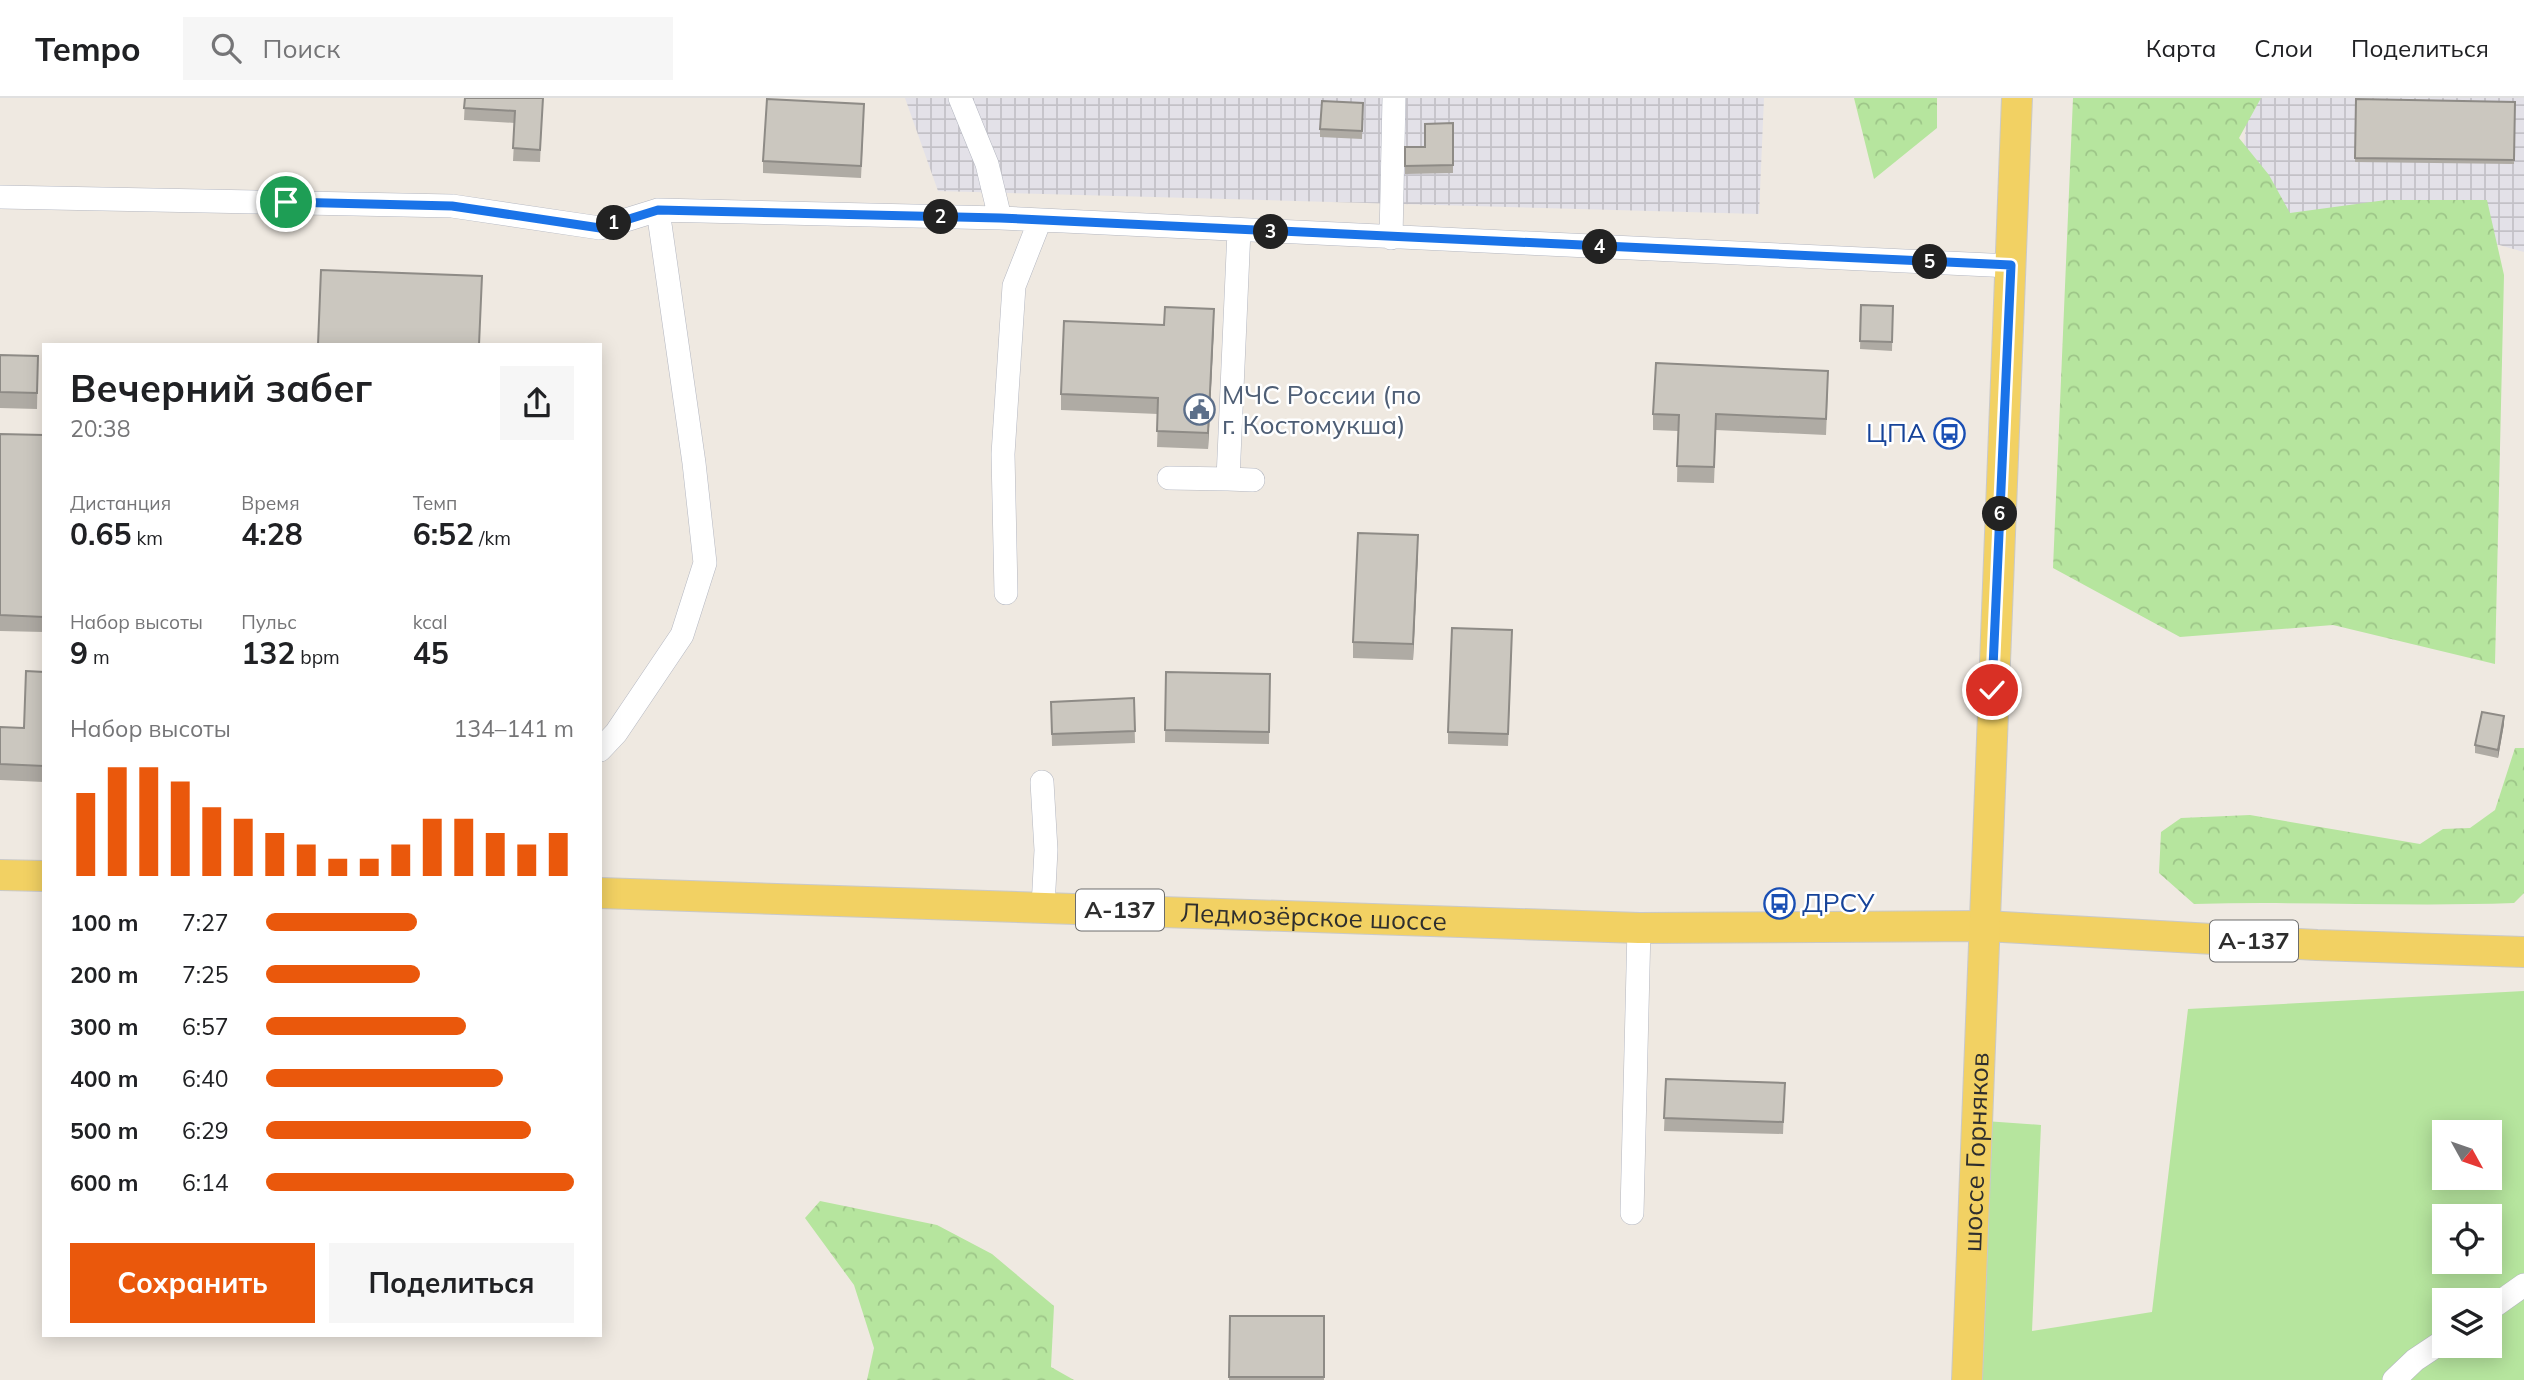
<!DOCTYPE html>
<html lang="ru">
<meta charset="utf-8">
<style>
body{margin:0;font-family:Mulish,sans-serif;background:#f6f6f6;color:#202124;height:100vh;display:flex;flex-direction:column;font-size:26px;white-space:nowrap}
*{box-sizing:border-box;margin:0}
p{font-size:23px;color:#757577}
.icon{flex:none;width:38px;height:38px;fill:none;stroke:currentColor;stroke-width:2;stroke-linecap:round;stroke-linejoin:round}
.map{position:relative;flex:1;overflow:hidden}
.panel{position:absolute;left:42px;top:245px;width:560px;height:994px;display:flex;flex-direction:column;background:#fff;border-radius:0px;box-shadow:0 4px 18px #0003}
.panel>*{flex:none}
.needle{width:46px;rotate:130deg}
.fabs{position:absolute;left:2432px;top:1022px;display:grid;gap:14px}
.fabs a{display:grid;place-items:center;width:70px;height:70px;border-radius:0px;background:#fff;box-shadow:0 4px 18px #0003;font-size:35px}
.pin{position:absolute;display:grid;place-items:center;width:60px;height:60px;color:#fff;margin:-30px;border:4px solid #fff;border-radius:50%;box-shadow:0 2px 7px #0007}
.km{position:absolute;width:35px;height:35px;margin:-18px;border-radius:50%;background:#222;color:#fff;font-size:19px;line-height:35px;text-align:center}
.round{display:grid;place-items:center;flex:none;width:74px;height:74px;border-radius:0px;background:#f6f6f6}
.headline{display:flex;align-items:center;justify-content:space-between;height:119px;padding:0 28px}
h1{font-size:38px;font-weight:700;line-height:52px}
.figures{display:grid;grid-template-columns:repeat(3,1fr);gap:10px;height:119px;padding:7px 28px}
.figures div{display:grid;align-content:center}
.figures b{font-size:30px;font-weight:700}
.figures small{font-size:19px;font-weight:400}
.figures p{font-size:19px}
.chart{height:196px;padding:14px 28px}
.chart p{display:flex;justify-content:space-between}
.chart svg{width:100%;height:126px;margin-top:7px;stroke:#ea580c;stroke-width:6}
.primary-button{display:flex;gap:14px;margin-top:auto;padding:14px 28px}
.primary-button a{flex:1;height:80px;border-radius:0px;background:#ea580c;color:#fff;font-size:28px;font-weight:700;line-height:80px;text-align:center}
.primary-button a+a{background:#f6f6f6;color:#202124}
ul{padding:0 28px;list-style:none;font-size:23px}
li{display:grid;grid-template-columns:112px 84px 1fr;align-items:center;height:52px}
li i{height:18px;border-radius:9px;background:#ea580c}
header{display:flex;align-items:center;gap:42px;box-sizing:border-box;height:98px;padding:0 35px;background:#fff;border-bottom:2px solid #e0e0e0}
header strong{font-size:33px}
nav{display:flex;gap:38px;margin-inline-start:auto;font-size:24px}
.search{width:490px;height:63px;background:#f6f6f6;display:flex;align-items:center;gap:18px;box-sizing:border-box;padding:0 24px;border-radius:0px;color:#757577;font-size:26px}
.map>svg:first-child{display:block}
.industrial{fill:url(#industrial-grid)}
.grass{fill:#b6e59e;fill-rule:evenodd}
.forest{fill:url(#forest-crowns)}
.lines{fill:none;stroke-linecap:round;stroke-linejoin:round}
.minor-casing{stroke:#b4b7c1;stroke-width:24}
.major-casing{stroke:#c9c9c9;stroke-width:32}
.minor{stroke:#fff;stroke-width:23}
.major{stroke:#f2d163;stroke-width:30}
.wall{fill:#afaba4}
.shaded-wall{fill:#8e8b86}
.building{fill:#cbc7bf;stroke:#8e8b86;stroke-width:2}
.route-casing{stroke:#fff;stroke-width:14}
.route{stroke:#1a73e8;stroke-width:9}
.labels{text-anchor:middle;stroke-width:5;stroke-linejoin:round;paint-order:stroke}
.shield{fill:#fff;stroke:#6d6d6d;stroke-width:2}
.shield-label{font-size:24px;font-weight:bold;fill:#2e2e2e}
.service-label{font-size:26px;fill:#4e5e75;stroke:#fff;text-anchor:start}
.transit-label{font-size:26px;fill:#164399;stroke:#fff;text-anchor:end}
.street-label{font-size:26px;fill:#2e2e2e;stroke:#fff}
</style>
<header>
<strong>Tempo</strong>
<div class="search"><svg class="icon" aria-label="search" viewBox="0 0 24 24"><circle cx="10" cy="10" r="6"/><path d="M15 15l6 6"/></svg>Поиск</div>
<nav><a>Карта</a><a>Слои</a><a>Поделиться</a></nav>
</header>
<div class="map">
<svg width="2524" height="1282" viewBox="0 0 2524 1282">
<defs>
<pattern id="industrial-grid" width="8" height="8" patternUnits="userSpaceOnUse" patternTransform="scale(1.75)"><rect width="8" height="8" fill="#e3e1e8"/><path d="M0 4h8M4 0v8" fill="none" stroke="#c3c1c7"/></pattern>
<pattern id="forest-crowns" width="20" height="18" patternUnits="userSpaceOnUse" patternTransform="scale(1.75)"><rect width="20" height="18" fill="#b6e59e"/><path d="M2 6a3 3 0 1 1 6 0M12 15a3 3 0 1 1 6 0" fill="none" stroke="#9dc588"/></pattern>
</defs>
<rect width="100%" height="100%" fill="#efe9e1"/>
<path class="industrial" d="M905,0h859l-5,116 -821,-23z
M2248,0h276v154l-124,-35 -93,21 -67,-42z"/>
<path class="grass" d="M2524,893v389h-543l4,-259 56,4 -9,206 120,-19 36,-303zM2445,1034h45v46h-45zM2445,1118h45v46h-45zM2445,1202h45v46h-45z"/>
<path class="forest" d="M1854,0h83v30l-63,51z
M2073,0h188l-22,40 30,37 21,38 96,-13h101l17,75 -9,389 -162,-39 -153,12 -127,-69z
M2515,650h9v145l-10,10c-107,4 -213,-2 -320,1l-35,-31 2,-41 20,-14 69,-3 170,29 23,-15 27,-1 25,-18z
M820,1103l117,24 55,29 62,52 -3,61 23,13h-207l7,-32 -20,-63 -49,-67z"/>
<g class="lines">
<defs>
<path id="minor" d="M960,0l27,66 13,54
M0,99l452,9 148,22 58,-18 342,8 1011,48
M1239,132l-11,249 25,1
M1391,140l3,-140
M1169,380l59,1
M1006,495l-3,-139 11,-168 26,-66
M600,652l16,-17 66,-98 23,-72 -11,-100 -36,-253
M1042,684l4,68 -3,57
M1632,1115l7,-285
M2490,1211l34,-24
M2394,1282l21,-20 30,-20"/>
<g id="major">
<path d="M0,777l44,1"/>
<path id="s1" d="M600,795l1039,35 346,-2 332,19 207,7"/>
<path id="s2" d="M1967,1282l50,-1282"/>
</g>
</defs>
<use href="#minor" class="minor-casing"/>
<use href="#major" class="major-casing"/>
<use href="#minor" class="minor"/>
<use href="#major" class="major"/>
</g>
<path class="wall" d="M465,0h78l-3,64 -27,-1 2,-38 -51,-3z
M2356,1l159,3 -1,62 -159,-2z
M1363,5l-1,36 -42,-2v-8z
M864,19l-3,61 -98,-5v-12z
M1453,25v50l-48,1v-27h20z
M1861,207l32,1 -1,45 -32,-2z
M1214,227l-6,124 -51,-2 1,-33 -97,-4v-16z
M0,257l38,1 -1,53 -37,-1z
M1828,289l-2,48 -110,-5 -2,53 -37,-1 1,-51 -25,-1v-16z
M0,336l44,1v197l-44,-1z
M1418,453l-5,109 -60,-2v-16z
M1512,544l-4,104 -60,-2v-12z
M44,574v110l-44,-2v-53l24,1z
M1166,574l104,2 -1,70 -104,-2z
M1134,600l1,45 -83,3 -1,-44z
M2504,626l-6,34 -23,-5v-8z
M1666,981l119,4 -2,51 -119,-3z
M1230,1218h94v64h-95z"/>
<path class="shaded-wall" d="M1214,211v16l-6,124v-16z
M1418,437v16l-5,109v-16z
M2504,618v8l-6,34v-8z"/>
<path class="building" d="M465,0h78l-3,52 -27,-2 2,-37 -51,-3z
M767,1l97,5 -3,62 -98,-5z
M2356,1l159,3 -1,58 -159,-2z
M1322,3l41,2 -1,28 -42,-2z
M1453,25v42l-48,1v-19h20v-23z
M321,172l161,6 -3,69h-161z
M1861,207l32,1 -1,36 -32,-1z
M1165,209l49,2 -6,124 -51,-2 1,-33 -97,-4 3,-73 100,4z
M0,257l38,1 -1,37 -37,-1z
M1656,265l172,8 -2,48 -110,-5 -2,53 -37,-1 2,-51 -26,-1z
M0,336l44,1v182l-44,-2z
M1358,435l60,2 -5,109 -60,-2z
M1452,530l60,2 -4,104 -60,-2z
M26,573l18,1v94l-44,-2v-37l24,1z
M1166,574l104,2 -1,58 -104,-2z
M1134,600l1,33 -83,3 -1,-32z
M2482,614l22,4 -6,34 -23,-5z
M1666,981l119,4 -2,39 -119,-4z
M1230,1218h94v61h-95z"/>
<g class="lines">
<defs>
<path id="route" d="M286,104l166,4 148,22 58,-18 342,8 1011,47 -19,425"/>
</defs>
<use href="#route" class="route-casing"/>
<use href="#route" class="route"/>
</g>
<defs>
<symbol id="civic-ring" viewBox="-11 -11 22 22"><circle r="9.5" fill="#fff" stroke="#5c6f8a" stroke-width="1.5"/><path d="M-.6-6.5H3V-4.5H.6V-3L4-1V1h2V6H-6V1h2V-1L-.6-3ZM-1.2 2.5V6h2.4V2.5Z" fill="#5c6f8a"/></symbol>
<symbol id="bus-ring" viewBox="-11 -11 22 22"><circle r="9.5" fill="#fff" stroke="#1a4fb4" stroke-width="1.5"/><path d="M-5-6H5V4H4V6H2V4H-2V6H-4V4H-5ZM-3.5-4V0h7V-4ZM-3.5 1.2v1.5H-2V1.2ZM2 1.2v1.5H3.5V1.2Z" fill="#1a4fb4"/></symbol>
</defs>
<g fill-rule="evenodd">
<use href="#civic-ring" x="1182" y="294" width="35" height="35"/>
<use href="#bus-ring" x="1932" y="318" width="35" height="35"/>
<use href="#bus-ring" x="1762" y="788" width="35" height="35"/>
</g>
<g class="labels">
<g class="shield">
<rect x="1076" y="791.5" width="88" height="41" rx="5"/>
<rect x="2210" y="822.5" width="88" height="41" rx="5"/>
</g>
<g class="shield-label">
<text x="1120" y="820">А-137</text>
<text x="2254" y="851">А-137</text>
</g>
<g class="service-label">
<text x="1222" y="306">МЧС России (по<tspan x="1222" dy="30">г. Костомукша)</tspan></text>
</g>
<g class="transit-label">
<text x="1926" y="344">ЦПА</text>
<text x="1802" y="814" text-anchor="start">ДРСУ</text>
</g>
<g class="street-label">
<text dy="9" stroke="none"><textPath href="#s1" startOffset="714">Ледмозёрское шоссе</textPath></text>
<text dy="9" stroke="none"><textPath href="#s2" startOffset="228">шоссе Горняков</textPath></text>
</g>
</g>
</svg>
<div class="fabs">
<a><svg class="needle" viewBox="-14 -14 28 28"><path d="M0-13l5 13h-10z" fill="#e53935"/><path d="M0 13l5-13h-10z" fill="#757577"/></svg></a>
<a><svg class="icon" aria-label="locate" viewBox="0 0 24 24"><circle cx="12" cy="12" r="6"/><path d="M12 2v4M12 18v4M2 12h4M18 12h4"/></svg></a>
<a><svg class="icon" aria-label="layers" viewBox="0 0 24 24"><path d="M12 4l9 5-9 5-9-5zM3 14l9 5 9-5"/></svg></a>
</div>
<div class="pin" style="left:286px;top:104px;background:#1e9e55"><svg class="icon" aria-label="arrive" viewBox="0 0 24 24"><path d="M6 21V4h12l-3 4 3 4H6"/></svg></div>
<div class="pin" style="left:1992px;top:592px;background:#d93025"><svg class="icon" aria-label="check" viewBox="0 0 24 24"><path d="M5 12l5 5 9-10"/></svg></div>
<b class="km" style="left:614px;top:125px">1</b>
<b class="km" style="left:941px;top:119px">2</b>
<b class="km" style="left:1271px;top:134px">3</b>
<b class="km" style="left:1600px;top:149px">4</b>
<b class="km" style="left:1930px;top:164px">5</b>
<b class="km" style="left:2000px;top:416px">6</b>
<section class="panel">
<div class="headline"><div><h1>Вечерний забег</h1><p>20:38</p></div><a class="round"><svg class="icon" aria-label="share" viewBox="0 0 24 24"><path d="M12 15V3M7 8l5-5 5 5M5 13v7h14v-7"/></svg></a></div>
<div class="figures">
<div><p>Дистанция</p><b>0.65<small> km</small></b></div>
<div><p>Время</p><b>4:28</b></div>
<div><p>Темп</p><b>6:52<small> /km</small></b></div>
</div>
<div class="figures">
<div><p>Набор высоты</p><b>9<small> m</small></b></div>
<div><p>Пульс</p><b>132<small> bpm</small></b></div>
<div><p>kcal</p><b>45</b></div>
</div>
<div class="chart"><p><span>Набор высоты</span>134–141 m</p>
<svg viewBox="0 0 160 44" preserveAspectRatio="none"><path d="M5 44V15M15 44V6M25 44V6M35 44V11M45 44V20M55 44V24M65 44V29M75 44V33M85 44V38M95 44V38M105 44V33M115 44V24M125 44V24M135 44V29M145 44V33M155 44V29"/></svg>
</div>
<ul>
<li><b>100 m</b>7:27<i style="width:49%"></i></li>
<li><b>200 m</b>7:25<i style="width:50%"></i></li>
<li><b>300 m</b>6:57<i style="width:65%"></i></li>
<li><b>400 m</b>6:40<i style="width:77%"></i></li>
<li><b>500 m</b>6:29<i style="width:86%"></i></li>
<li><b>600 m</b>6:14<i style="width:100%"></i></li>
</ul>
<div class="primary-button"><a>Сохранить</a><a>Поделиться</a></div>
</section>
</div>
